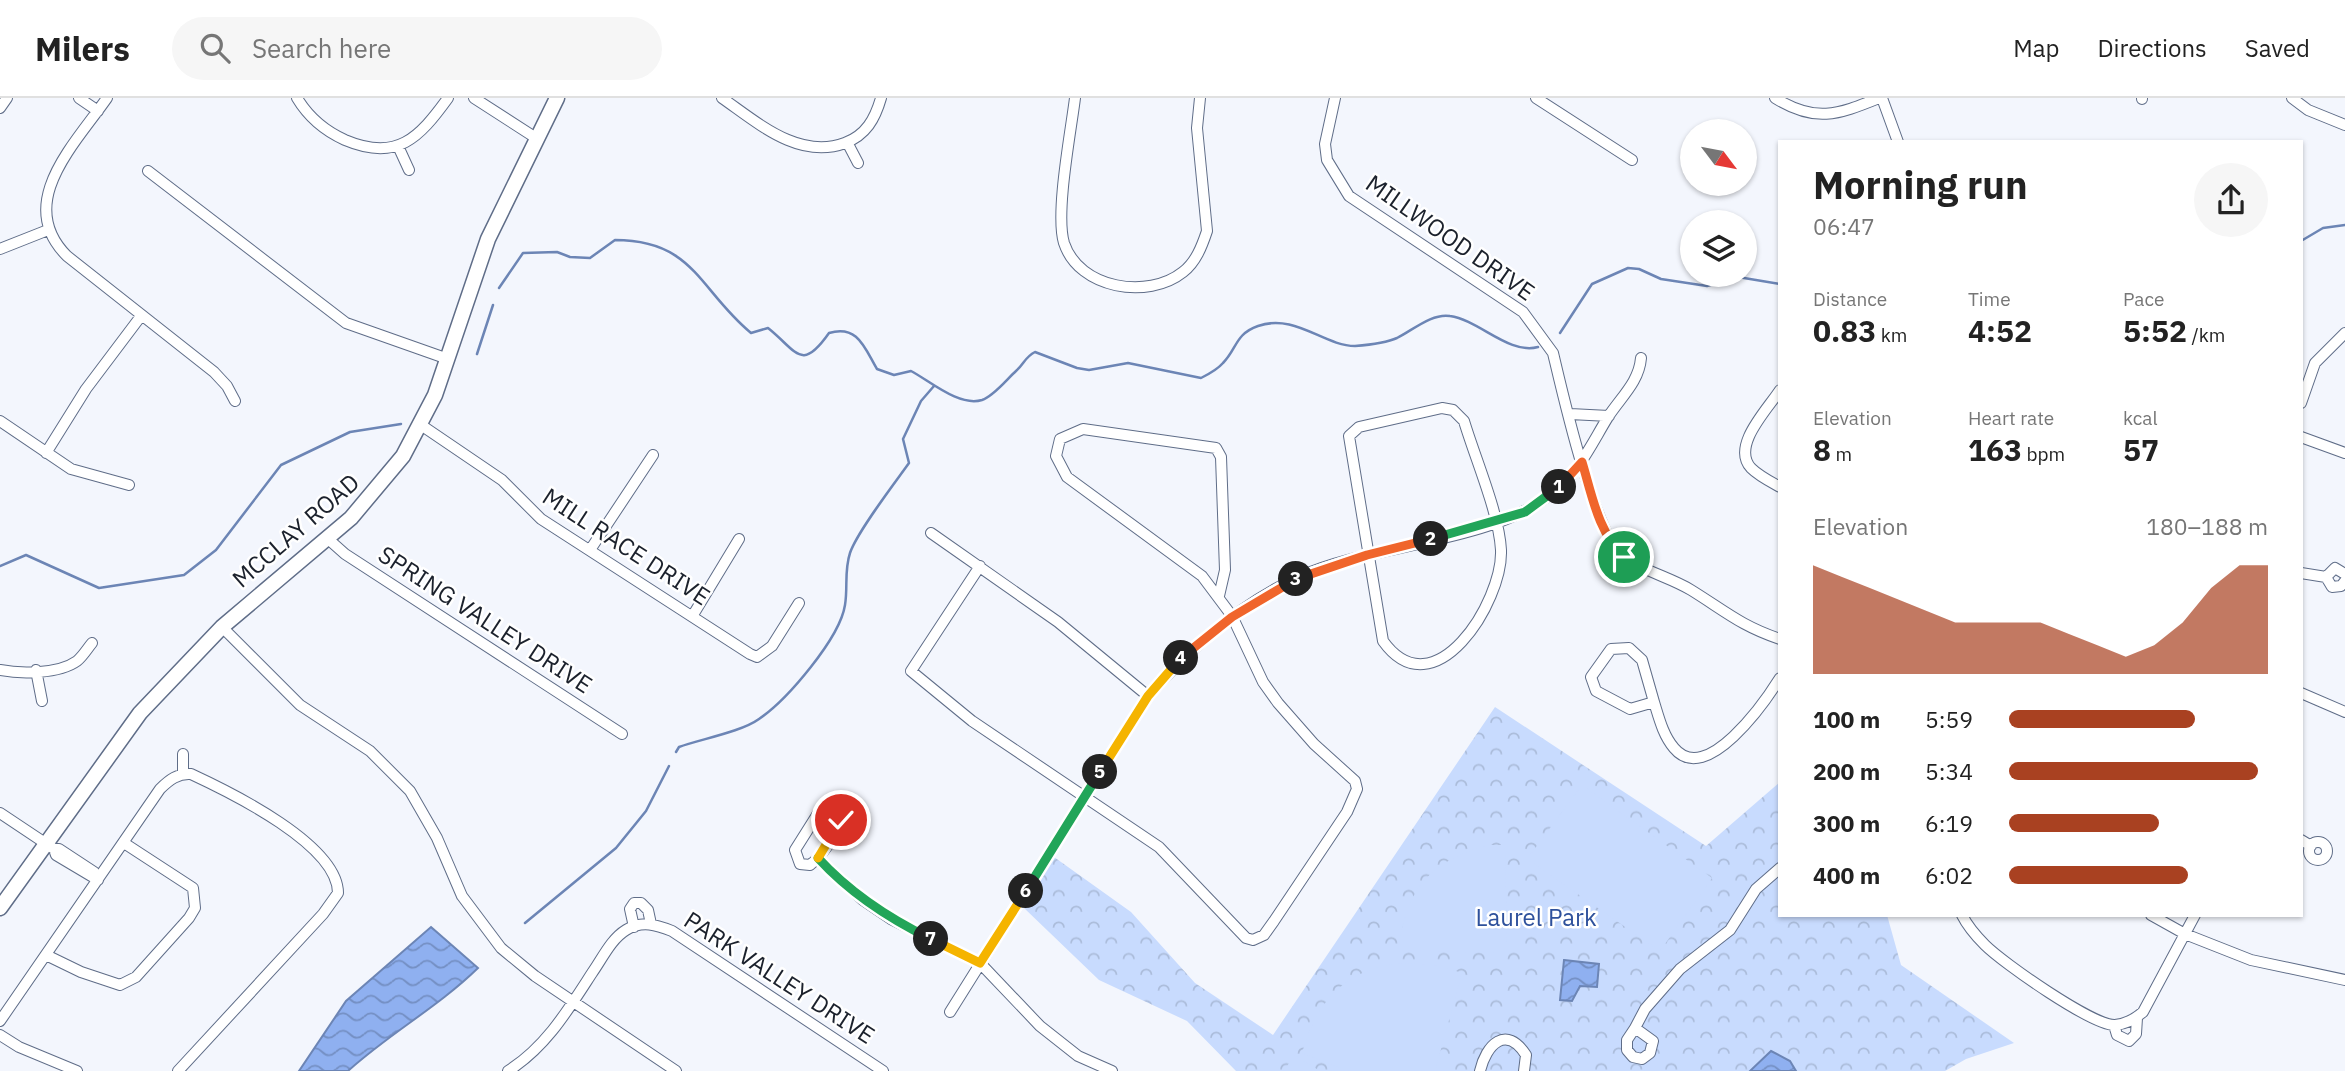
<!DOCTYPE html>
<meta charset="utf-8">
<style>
body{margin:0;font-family:"IBM Plex Sans",sans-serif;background:#f6f6f6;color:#222;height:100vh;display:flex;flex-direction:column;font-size:26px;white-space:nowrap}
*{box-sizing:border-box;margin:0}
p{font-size:23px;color:#767676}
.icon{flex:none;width:38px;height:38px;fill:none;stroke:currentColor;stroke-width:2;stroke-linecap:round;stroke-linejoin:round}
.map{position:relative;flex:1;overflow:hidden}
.details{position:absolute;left:1778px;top:42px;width:525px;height:777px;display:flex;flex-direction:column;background:#fff;border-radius:0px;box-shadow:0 2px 5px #0004}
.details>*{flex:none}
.needle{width:46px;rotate:122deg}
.tools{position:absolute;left:1680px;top:21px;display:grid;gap:14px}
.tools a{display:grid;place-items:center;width:77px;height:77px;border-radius:50%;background:#fff;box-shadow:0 2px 5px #0004;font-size:35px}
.pin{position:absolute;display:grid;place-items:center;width:60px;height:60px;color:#fff;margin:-30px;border:4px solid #fff;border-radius:50%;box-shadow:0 2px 7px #0007}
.km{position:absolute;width:35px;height:35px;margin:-18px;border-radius:50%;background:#222;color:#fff;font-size:19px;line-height:35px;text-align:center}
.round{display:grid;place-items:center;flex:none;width:74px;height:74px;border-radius:37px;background:#f6f6f6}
.summary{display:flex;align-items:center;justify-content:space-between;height:119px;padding:0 35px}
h1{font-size:38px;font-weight:800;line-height:52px}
.stats{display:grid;grid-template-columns:repeat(3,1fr);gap:10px;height:119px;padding:7px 35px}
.stats div{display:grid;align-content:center}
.stats b{font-size:30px;font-weight:800}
.stats small{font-size:19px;font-weight:400}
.stats p{font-size:19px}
.chart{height:196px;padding:14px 35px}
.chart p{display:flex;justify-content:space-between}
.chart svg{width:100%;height:126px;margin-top:7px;fill:#a94121;opacity:.7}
ul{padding:0 35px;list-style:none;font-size:23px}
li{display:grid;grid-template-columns:112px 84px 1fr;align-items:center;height:52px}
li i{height:18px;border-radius:9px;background:#a94121}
header{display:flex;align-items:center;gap:42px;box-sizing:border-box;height:98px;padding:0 35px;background:#fff;border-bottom:2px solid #e0e0e0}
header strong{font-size:33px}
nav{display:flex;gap:38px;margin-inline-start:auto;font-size:24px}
.search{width:490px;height:63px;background:#f6f6f6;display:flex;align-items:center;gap:18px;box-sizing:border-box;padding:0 24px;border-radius:38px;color:#767676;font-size:26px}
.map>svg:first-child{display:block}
.park{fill:url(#park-crowns)}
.garden{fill:#c8dbfe}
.water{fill:url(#water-waves);stroke:#6c85b5;stroke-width:2}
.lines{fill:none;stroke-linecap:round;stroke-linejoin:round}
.stream{stroke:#6c85b5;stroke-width:2.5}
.minor-casing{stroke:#5f6d88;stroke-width:12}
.secondary-casing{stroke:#5f6d88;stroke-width:17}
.minor{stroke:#fff;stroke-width:10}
.secondary{stroke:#fff;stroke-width:14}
.split-1-casing{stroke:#fff;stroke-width:14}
.split-2-casing{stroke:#fff;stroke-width:14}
.split-3-casing{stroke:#fff;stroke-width:14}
.split-4-casing{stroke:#fff;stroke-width:14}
.split-5-casing{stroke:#fff;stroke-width:14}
.split-6-casing{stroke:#fff;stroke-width:14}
.split-7-casing{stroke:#fff;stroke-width:14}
.split-8-casing{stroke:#fff;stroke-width:14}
.split-9-casing{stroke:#fff;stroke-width:14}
.split-1{stroke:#f0652b;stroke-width:9}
.split-2{stroke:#22a559;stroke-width:9}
.split-3{stroke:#f0652b;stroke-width:9}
.split-4{stroke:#f0652b;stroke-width:9}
.split-5{stroke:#f5b400;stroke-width:9}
.split-6{stroke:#22a559;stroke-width:9}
.split-7{stroke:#f5b400;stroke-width:9}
.split-8{stroke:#22a559;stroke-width:9}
.split-9{stroke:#f5b400;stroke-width:9}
.labels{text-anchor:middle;stroke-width:5;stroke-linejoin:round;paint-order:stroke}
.street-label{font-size:24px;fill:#1b212c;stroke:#fff}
.park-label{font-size:24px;fill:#2e519c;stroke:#fff}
</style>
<header>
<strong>Milers</strong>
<div class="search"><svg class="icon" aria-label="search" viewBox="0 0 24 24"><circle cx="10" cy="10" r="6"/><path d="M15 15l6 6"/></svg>Search here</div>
<nav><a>Map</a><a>Directions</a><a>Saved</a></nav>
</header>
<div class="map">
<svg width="2345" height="973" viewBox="0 0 2345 973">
<defs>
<pattern id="park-crowns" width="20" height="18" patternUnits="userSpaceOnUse" patternTransform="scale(1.75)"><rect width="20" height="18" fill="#c8dbfe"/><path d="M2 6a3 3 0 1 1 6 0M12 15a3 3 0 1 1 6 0" fill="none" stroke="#abbcda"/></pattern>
<pattern id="water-waves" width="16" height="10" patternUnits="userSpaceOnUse" patternTransform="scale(1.75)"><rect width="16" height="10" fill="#8fb0f0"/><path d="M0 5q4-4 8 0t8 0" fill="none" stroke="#748fc3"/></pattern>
</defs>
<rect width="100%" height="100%" fill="#f3f6fd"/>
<path class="park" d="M1495,609l211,139 74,-64v133h107l14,50 113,78 -48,16 -21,12h-709l-49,-50 -88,-41 -75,-72 30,-51 77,55 64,71 78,52z"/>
<path class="garden" d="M1582,687l130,93 -52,73 -133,-92z
M1488,747h17l2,99 -9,9 -100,-3c10,-62 29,-87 90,-105z
M1405,865l36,3 21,7 -27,98h-86l-47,-18c15,-54 46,-86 103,-90z
M1294,957l26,16h-36z"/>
<path class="water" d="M431,829l47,41c-40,39 -88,65 -130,103h-49l47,-70z
M1564,862l35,4 -2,23 -17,-1 -8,15 -12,-1z
M1771,953l19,10 6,10h-46z"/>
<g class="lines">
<path class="stream" d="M2301,143l22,-13 22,-3
M499,190l24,-35 34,-1 13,5 20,1 25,-18c79,0 84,50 136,93l17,-5c29,23 33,45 61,5 29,-9 36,16 48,36l17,6 17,-4c19,10 48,36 71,29 12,-4 25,-21 34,-29 8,-7 9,-14 19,-19l42,16 12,2 39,-7 73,15c8,-4 16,-8 22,-15 14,-14 12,-29 35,-37 37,-13 66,20 97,20 12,-1 31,-3 42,-8 16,-8 35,-25 53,-22 29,4 59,39 88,31
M1560,235l32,-49 36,-16 11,1 22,10 46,7 31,-9 42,7
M477,256l16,-49
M0,468l26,-11 73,33 85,-13 32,-25 65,-85 69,-33 51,-8
M676,654l3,-5c22,-8 62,-15 80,-28 28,-19 81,-81 86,-114 3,-18 -1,-34 5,-52 7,-21 44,-69 59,-90l-6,-24 18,-38 13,-15
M525,825l91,-75 30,-37 23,-45"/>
<defs>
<path id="minor" d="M79,0l19,13
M107,0c-32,46 -93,105 -40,158l147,116 13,14 8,15
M297,0c12,20 28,33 48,42 52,22 74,-2 103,-42
M474,0l62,40
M722,0c36,25 77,62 123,45 21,-8 30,-24 36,-45
M1075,0c-4,33 -20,115 -11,145 15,46 84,57 119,29 13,-10 19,-26 24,-41l-10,-103 3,-30
M1335,0l-10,46 2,16 22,36 174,116 30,41c10,42 40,175 68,201 18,16 49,23 70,36 34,21 50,36 89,49
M1536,0l96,62
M1775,0c40,25 62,17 104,0
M1882,0l16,44
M2142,0v1
M2292,0l16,12 37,15
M0,10l7,-10
M847,44l11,21
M398,48l11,24
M148,73l198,152 102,36
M0,151l48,-19
M1780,292c-13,20 -49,56 -29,78 8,8 20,14 29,19
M2301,305l14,-40 30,-30
M1442,310l11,2 11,11c11,37 35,92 37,129 2,52 -67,162 -118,91l-34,-205 10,-9z
M1570,316l39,2
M0,323l71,48 58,16
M421,327l81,55 39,39 209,135 7,3 15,-11 27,-43
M2301,339l44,16
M46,355l40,-64 55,-73
M931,435l127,89 90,74
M327,440l18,16 277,180
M590,452l63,-95
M980,468l-69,105 61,50 187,126 87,91 7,2 11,-5 10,-14 73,-109 10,-23 -2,-8 -41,-37 -36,-41 -15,-21 -31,-66 -30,-40 -135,-99 -11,-21 4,-17 23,-10 133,19 5,9 4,113 -6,26
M2301,475l25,4
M2345,476l-10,-6 -9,9 6,10 9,-1 4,-5
M693,517l46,-76
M222,529l78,78 70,46 40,40 27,47 25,58 39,52 34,28 141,95
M1629,550l13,12 12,42 -24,7 -34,-18 -5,-14 20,-28z
M0,572c21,4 59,4 77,-9 6,-5 10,-12 15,-18
M36,572l6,31
M2301,595l44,19
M1654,604c5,16 9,33 20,46 32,39 91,-46 106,-70
M183,656v20
M832,704l8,6c6,16 -17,47 -30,57l-10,-1 -5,-14 29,-46z
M0,715l54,36h5l35,23 4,8
M2301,742l10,6
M2309 753a9 9 0 1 1 18 0a9 9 0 1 1-18 0Z
M54,751l2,6 42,25
M818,761l45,41 28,19 89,44 60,63 38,30 34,15
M1962,817c6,12 14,21 23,30 18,18 108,81 130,80 11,-1 20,-6 28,-13l52,-97
M2151,817l34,19 66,26 94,20
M634,829l-4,-18 4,-6h7l7,7 3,14
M46,857l35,17 39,13 16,-8 53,-59 6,-10 -2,-20 -69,-45
M950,914l198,-316c43,-49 93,-93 153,-120 77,-34 192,-32 255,-86 24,-20 36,-47 52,-73 13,-20 31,-35 33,-59
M0,923l160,-232c9,-9 18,-16 31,-15 41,19 147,71 147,119l-15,21 -145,157
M2114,927l3,10 12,6 7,-7 1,-16
M1635,930l10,-19 35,-40 50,-39 26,-41 24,-21
M1635,930l18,13 -3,12 -8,6 -9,-2 -6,-7v-10z
M0,937l19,12 58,24
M508,973c38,-24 60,-61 84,-98 10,-14 19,-34 34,-43 16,-10 31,-5 46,1l211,140
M1480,973c6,-26 26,-47 46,-16l-2,16"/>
<path id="secondary" d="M0,810l140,-195 82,-86 129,-109 52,-62 32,-61 53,-156 69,-141"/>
</defs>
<use href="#minor" class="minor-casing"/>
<use href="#secondary" class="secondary-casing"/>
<use href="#minor" class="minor"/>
<use href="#secondary" class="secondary"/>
</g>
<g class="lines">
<defs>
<path id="split-1" d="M1559,389l23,-25c10,33 16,70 42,95"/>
<path id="split-2" d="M1431,441l94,-27 34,-25"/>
<path id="split-3" d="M1296,481l71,-24 64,-16"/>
<path id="split-4" d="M1181,560l51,-41 64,-38"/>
<path id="split-5" d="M1100,674l48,-76 33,-38"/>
<path id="split-6" d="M1026,793l74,-119"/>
<path id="split-7" d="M931,841l49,24 46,-72"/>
<path id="split-8" d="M818,760c32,35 70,60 113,81"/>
<path id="split-9" d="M818,760l23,-38"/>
</defs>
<use href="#split-1" class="split-1-casing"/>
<use href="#split-2" class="split-2-casing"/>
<use href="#split-3" class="split-3-casing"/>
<use href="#split-4" class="split-4-casing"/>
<use href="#split-5" class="split-5-casing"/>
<use href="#split-6" class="split-6-casing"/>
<use href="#split-7" class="split-7-casing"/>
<use href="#split-8" class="split-8-casing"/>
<use href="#split-9" class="split-9-casing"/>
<use href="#split-1" class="split-1"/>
<use href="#split-2" class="split-2"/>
<use href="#split-3" class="split-3"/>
<use href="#split-4" class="split-4"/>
<use href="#split-5" class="split-5"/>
<use href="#split-6" class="split-6"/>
<use href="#split-7" class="split-7"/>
<use href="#split-8" class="split-8"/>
<use href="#split-9" class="split-9"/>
</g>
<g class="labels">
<g class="street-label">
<text transform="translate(1450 140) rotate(35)" y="8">MILLWOOD DRIVE</text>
<text transform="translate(296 433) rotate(-41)" y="8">MCCLAY ROAD</text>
<text transform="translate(626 449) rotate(33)" y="8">MILL RACE DRIVE</text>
<text transform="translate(485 522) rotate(33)" y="8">SPRING VALLEY DRIVE</text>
<text transform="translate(779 880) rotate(33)" y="8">PARK VALLEY DRIVE</text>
</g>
<g class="park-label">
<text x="1536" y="828">Laurel Park</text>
</g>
</g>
</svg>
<div class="tools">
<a><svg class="needle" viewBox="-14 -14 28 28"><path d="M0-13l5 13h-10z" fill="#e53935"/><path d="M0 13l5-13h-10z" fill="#767676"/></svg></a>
<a><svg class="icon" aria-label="layers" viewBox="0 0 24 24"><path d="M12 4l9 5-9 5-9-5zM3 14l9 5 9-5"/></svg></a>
</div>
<div class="pin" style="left:1624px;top:459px;background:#1e9e55"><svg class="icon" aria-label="arrive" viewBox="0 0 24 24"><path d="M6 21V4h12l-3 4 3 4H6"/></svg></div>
<div class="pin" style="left:841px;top:722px;background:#d93025"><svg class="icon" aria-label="check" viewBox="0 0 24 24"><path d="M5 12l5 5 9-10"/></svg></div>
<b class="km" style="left:1559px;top:389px">1</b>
<b class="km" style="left:1431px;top:441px">2</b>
<b class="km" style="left:1296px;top:481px">3</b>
<b class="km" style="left:1181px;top:560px">4</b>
<b class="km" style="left:1100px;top:674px">5</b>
<b class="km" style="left:1026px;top:793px">6</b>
<b class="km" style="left:931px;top:841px">7</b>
<section class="details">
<div class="summary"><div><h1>Morning run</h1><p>06:47</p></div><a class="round"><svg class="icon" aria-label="share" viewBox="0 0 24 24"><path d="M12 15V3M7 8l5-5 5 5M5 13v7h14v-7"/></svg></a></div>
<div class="stats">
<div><p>Distance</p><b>0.83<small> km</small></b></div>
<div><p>Time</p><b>4:52</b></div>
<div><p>Pace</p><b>5:52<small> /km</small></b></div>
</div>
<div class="stats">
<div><p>Elevation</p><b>8<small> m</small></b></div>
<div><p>Heart rate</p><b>163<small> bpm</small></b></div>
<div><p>kcal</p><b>57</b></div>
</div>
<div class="chart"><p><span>Elevation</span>180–188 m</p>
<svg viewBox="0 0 160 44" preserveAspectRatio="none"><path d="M0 44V6L10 10L20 14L30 18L40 22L50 26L60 26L70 26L80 26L90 30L100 34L110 38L120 34L130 26L140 14L150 6L160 6V44z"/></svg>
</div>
<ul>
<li><b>100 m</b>5:59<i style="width:72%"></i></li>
<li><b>200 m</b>5:34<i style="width:96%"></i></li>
<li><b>300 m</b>6:19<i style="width:58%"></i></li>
<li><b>400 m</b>6:02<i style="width:69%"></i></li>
</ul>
</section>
</div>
